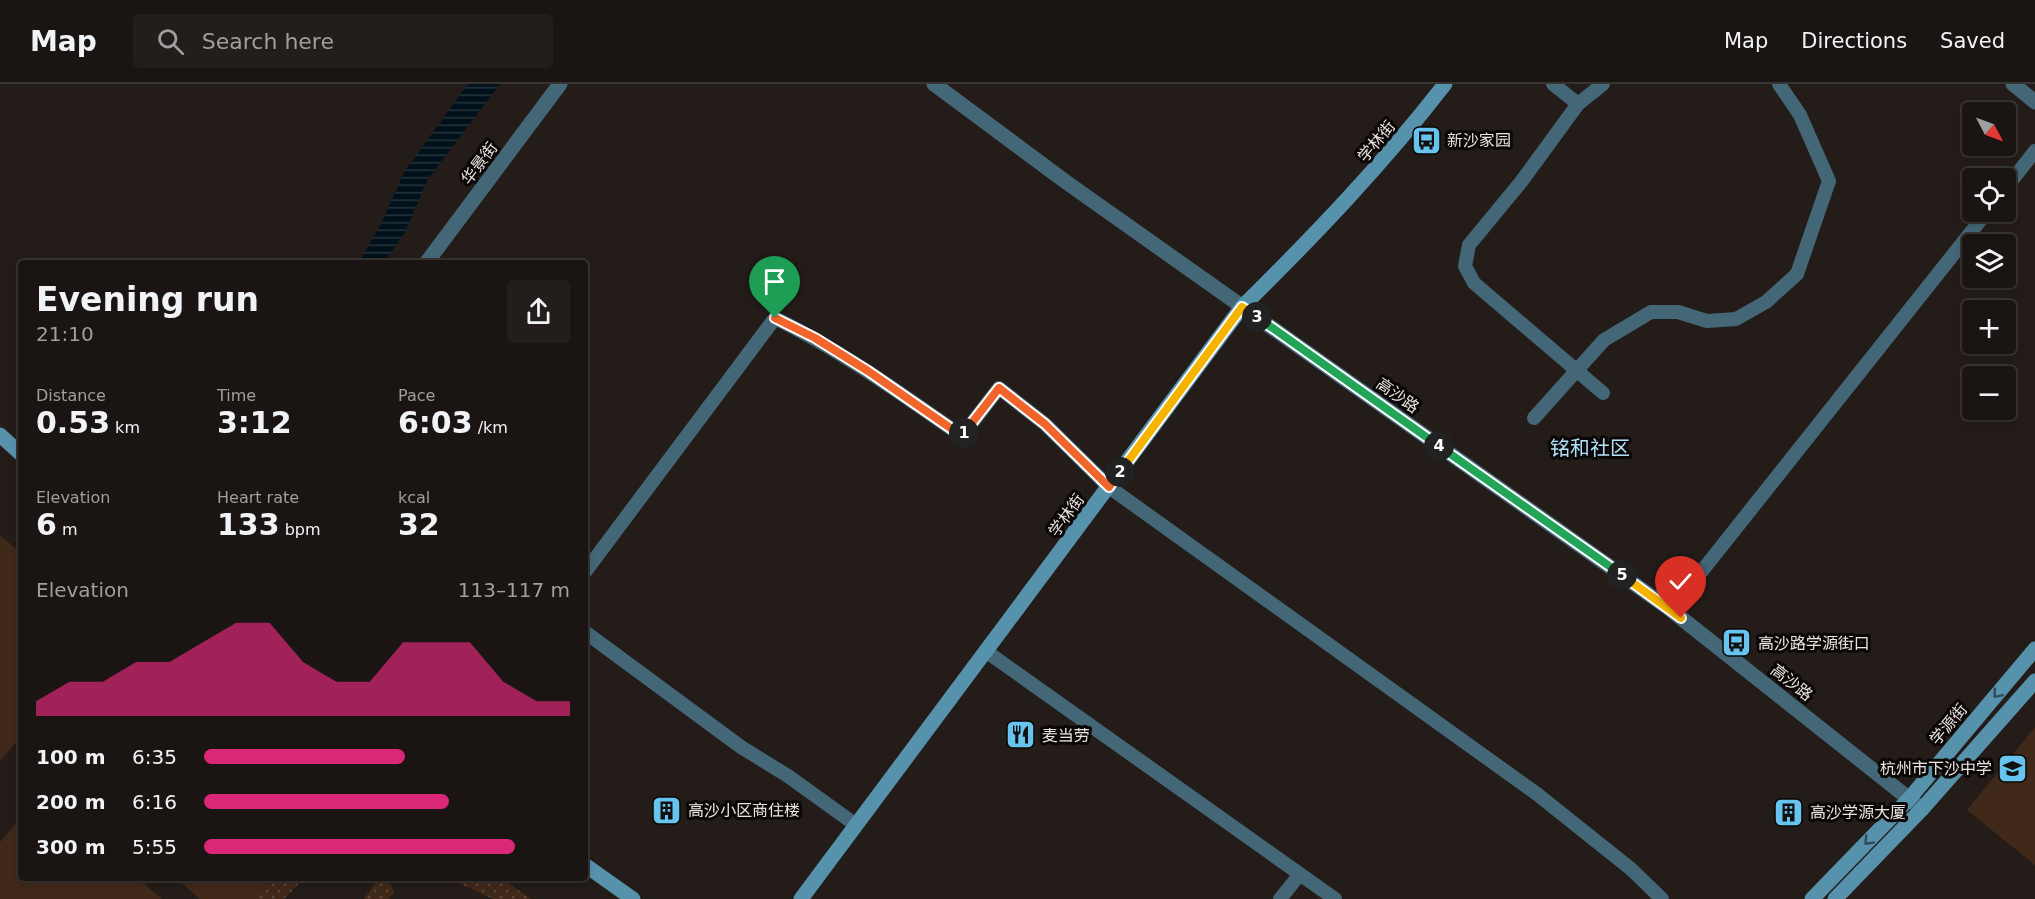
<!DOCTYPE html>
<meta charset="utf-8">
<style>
body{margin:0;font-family:"DejaVu Sans","Noto Sans SC",sans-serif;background:#231e1b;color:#f1f3f6;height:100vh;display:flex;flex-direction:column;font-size:22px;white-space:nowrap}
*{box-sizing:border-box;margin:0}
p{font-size:20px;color:#9f9f9f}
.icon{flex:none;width:33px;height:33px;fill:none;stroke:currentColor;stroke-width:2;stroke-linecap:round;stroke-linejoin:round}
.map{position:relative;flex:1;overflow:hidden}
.sheet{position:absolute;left:18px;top:176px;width:570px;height:621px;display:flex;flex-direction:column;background:#1a1512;border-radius:6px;box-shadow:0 3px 9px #0003,0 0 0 2px #383432}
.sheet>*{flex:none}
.needle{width:39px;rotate:131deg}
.fabs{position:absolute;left:1962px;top:18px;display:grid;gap:12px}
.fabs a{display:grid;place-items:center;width:54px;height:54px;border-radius:6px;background:#1a1512;box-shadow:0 3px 9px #0003,0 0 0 2px #383432;font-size:30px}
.pin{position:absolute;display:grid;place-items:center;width:51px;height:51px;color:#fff;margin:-62px -26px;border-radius:50% 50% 50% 0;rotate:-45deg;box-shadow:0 0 6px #0007}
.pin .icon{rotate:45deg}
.km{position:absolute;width:30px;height:30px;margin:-15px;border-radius:50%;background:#222;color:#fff;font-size:16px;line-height:30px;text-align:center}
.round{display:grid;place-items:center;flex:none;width:63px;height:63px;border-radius:6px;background:#231e1b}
.summary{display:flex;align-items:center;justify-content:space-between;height:102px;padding:0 18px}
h1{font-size:33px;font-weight:700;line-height:45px}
.metrics{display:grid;grid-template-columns:repeat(3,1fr);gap:9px;height:102px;padding:6px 18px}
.metrics div{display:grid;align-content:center}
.metrics b{font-size:30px;font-weight:700}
.metrics small{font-size:16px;font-weight:400}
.metrics p{font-size:16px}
.chart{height:168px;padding:12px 18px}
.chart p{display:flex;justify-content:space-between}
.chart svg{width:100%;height:108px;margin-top:6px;fill:#db2777;opacity:.7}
ul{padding:0 18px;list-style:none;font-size:20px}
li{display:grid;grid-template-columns:96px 72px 1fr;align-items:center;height:45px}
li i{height:15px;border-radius:8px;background:#db2777}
header{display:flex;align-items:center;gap:36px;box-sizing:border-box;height:84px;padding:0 30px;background:#1a1512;border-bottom:2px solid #383432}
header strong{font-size:28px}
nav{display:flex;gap:33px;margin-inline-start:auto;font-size:21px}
.search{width:420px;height:54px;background:#231e1b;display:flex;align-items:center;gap:15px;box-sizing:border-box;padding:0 21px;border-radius:6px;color:#9f9f9f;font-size:22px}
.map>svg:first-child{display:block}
.grass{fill:url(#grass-dots)}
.pitch{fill:#412919}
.water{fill:url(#water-rules)}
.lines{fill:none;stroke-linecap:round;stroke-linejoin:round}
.minor{stroke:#446778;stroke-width:14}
.tertiary{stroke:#446778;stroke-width:15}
.secondary{stroke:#5792ad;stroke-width:15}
.oneway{stroke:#304c5a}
.split-1-casing{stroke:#fff;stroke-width:12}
.split-2-casing{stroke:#fff;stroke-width:12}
.split-3-casing{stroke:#fff;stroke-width:12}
.split-4-casing{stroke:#fff;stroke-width:12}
.split-5-casing{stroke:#fff;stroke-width:12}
.split-6-casing{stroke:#fff;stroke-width:12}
.split-1{stroke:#f0652b;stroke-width:8}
.split-2{stroke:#f0652b;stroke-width:8}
.split-3{stroke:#f5b400;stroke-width:8}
.split-4{stroke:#22a559;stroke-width:8}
.split-5{stroke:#22a559;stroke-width:8}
.split-6{stroke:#f5b400;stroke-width:8}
.labels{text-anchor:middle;stroke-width:6;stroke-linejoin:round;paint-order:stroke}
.poi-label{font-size:16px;fill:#e9e4e1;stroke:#0a0706;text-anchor:start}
.street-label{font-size:16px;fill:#e9e4e1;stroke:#0a0706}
.quarter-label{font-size:20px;fill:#b0e1f9;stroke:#0a0706}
</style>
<header>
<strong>Map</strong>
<div class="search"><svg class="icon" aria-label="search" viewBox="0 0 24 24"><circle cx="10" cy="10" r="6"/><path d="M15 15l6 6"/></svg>Search here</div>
<nav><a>Map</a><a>Directions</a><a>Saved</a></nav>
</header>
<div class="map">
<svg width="2035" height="815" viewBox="0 0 2035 815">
<defs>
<pattern id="grass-dots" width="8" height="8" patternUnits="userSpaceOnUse" patternTransform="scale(1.5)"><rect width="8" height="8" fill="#412919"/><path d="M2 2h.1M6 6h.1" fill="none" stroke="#5c483a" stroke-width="1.8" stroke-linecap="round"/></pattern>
<pattern id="water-rules" width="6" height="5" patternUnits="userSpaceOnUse" patternTransform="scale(1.5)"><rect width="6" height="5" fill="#00111b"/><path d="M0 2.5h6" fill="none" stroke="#25343c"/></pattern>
</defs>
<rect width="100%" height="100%" fill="#231c18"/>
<path class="grass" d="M271,794h33l-20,21h-32z
M379,794h9l6,14 -5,7h-25z
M431,794h70l30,21h-38l-37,-17z"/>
<path class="pitch" d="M0,451l21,18v184l-21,24z
M2035,643v138l-68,-55z
M21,734v60h117l24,21h-162v-57z
M176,794h95l-19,21h-52z"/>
<path class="water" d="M468,0h32l-72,95 -24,55 -20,28h-25l20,-34 26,-57z"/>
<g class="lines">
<path class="minor" d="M1553,0l25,20
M1603,0l-25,20 -57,78 -52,63 -4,21 9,17 129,110
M2006,104l29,-37
M1534,334l70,-78 47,-28h27l29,9 29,-2 30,-17 31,-28 32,-93 -29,-66 -21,-31
M585,488l190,-254c67,33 126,76 187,118l37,-48 46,36 64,63 428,307 94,75 31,30
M1671,526l316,-398
M585,548l156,115 47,29 68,49
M987,568l348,247
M1280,815l20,-25"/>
<path class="tertiary" d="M934,0l132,98 605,428 251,199
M2013,0l22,18
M427,178l133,-178"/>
<path class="secondary" d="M0,351l21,19
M585,781l48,34
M801,815l441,-592c72,-71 141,-143 203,-223
M1812,815l97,-100 126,-150
M1835,815l87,-90 113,-128"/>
</g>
<defs><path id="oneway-chevron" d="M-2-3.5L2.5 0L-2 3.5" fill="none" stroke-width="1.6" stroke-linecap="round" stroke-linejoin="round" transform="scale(1.5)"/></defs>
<g class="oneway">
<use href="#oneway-chevron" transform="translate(1997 610) rotate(130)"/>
<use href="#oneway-chevron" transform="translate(1868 757) rotate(134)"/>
</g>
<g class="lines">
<defs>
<path id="split-1" d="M775,234l40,20 53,33 94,65 2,-3"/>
<path id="split-2" d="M964,349l35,-45 46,36 64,63 11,-15"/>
<path id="split-3" d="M1120,388l122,-165 15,10"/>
<path id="split-4" d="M1257,233l182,129"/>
<path id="split-5" d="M1439,362l183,129"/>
<path id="split-6" d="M1622,491l59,43"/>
</defs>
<use href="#split-1" class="split-1-casing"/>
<use href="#split-2" class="split-2-casing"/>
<use href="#split-3" class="split-3-casing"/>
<use href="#split-4" class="split-4-casing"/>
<use href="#split-5" class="split-5-casing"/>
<use href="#split-6" class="split-6-casing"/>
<use href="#split-1" class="split-1"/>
<use href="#split-2" class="split-2"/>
<use href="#split-3" class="split-3"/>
<use href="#split-4" class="split-4"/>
<use href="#split-5" class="split-5"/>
<use href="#split-6" class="split-6"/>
</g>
<defs>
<symbol id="bus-square" viewBox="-11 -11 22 22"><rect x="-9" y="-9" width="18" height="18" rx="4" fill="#66c4ef" stroke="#0a0706"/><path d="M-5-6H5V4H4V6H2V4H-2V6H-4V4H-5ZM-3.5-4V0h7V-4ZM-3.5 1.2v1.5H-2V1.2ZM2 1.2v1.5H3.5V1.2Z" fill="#111"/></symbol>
<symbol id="restaurant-square" viewBox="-11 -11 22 22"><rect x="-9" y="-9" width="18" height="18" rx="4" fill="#66c4ef" stroke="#0a0706"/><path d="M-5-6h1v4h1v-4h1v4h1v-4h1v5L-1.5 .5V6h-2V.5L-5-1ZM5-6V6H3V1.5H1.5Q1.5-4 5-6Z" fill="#111"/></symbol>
<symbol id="school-square" viewBox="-11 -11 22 22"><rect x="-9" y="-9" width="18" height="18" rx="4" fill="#66c4ef" stroke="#0a0706"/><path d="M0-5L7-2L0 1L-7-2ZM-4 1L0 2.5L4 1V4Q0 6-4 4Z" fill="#111"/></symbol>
<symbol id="building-square" viewBox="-11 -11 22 22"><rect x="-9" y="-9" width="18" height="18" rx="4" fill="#66c4ef" stroke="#0a0706"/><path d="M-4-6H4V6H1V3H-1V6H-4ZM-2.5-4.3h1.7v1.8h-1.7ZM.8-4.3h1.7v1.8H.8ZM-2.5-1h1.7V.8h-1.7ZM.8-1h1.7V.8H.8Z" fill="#111"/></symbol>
</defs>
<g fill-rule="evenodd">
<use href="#bus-square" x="1410" y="40" width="33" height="33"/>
<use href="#bus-square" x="1720" y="542" width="33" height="33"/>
<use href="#restaurant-square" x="1004" y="634" width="33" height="33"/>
<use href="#school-square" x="1996" y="668" width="33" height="33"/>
<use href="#building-square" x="650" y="710" width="33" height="33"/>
<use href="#building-square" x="1772" y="712" width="33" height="33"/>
</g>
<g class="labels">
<g class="poi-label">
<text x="1447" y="62">新沙家园</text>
<text x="1758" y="565">高沙路学源街口</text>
<text x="1042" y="657">麦当劳</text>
<text x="1992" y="690" text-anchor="end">杭州市下沙中学</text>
<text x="688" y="732">高沙小区商住楼</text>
<text x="1810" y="734">高沙学源大厦</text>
</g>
<g class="street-label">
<text transform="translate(1376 57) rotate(-50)" y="6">学林街</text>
<text transform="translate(479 79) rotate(-53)" y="6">华景街</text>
<text transform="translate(1398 311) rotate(35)" y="6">高沙路</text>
<text transform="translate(1066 431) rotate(-54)" y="6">学林街</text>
<text transform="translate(1792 598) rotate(38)" y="6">高沙路</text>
<text transform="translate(1948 640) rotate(-50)" y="6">学源街</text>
</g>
<g class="quarter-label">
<text x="1590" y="371">铭和社区</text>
</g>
</g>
</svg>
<div class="fabs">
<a><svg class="needle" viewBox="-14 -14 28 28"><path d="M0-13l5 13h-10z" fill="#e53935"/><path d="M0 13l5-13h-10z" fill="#9f9f9f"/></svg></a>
<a><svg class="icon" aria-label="locate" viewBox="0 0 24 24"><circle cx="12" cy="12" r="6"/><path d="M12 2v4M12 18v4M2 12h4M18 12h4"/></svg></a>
<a><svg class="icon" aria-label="layers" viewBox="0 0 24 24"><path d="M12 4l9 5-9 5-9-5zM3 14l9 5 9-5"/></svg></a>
<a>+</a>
<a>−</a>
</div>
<div class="pin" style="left:775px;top:234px;background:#1e9e55"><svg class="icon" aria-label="arrive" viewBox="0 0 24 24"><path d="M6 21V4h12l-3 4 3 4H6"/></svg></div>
<div class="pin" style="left:1681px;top:534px;background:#d93025"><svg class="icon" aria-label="check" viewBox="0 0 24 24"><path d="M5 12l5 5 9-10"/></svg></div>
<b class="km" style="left:964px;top:349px">1</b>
<b class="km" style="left:1120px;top:388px">2</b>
<b class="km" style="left:1257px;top:233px">3</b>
<b class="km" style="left:1439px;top:362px">4</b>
<b class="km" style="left:1622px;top:491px">5</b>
<section class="sheet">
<div class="summary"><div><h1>Evening run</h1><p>21:10</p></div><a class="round"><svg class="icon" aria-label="share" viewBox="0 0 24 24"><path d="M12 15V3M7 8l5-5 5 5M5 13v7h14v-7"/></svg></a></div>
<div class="metrics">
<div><p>Distance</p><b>0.53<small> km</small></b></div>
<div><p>Time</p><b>3:12</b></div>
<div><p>Pace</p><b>6:03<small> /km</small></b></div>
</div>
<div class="metrics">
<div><p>Elevation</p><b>6<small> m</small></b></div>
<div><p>Heart rate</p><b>133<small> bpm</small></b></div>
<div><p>kcal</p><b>32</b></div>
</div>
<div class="chart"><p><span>Elevation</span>113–117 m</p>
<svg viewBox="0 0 160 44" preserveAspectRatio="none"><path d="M0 44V38L10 30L20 30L30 22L40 22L50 14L60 6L70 6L80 22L90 30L100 30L110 14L120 14L130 14L140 30L150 38L160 38V44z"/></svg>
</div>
<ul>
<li><b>100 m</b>6:35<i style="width:55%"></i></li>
<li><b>200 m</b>6:16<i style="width:67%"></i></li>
<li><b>300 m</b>5:55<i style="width:85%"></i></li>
</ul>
</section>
</div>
